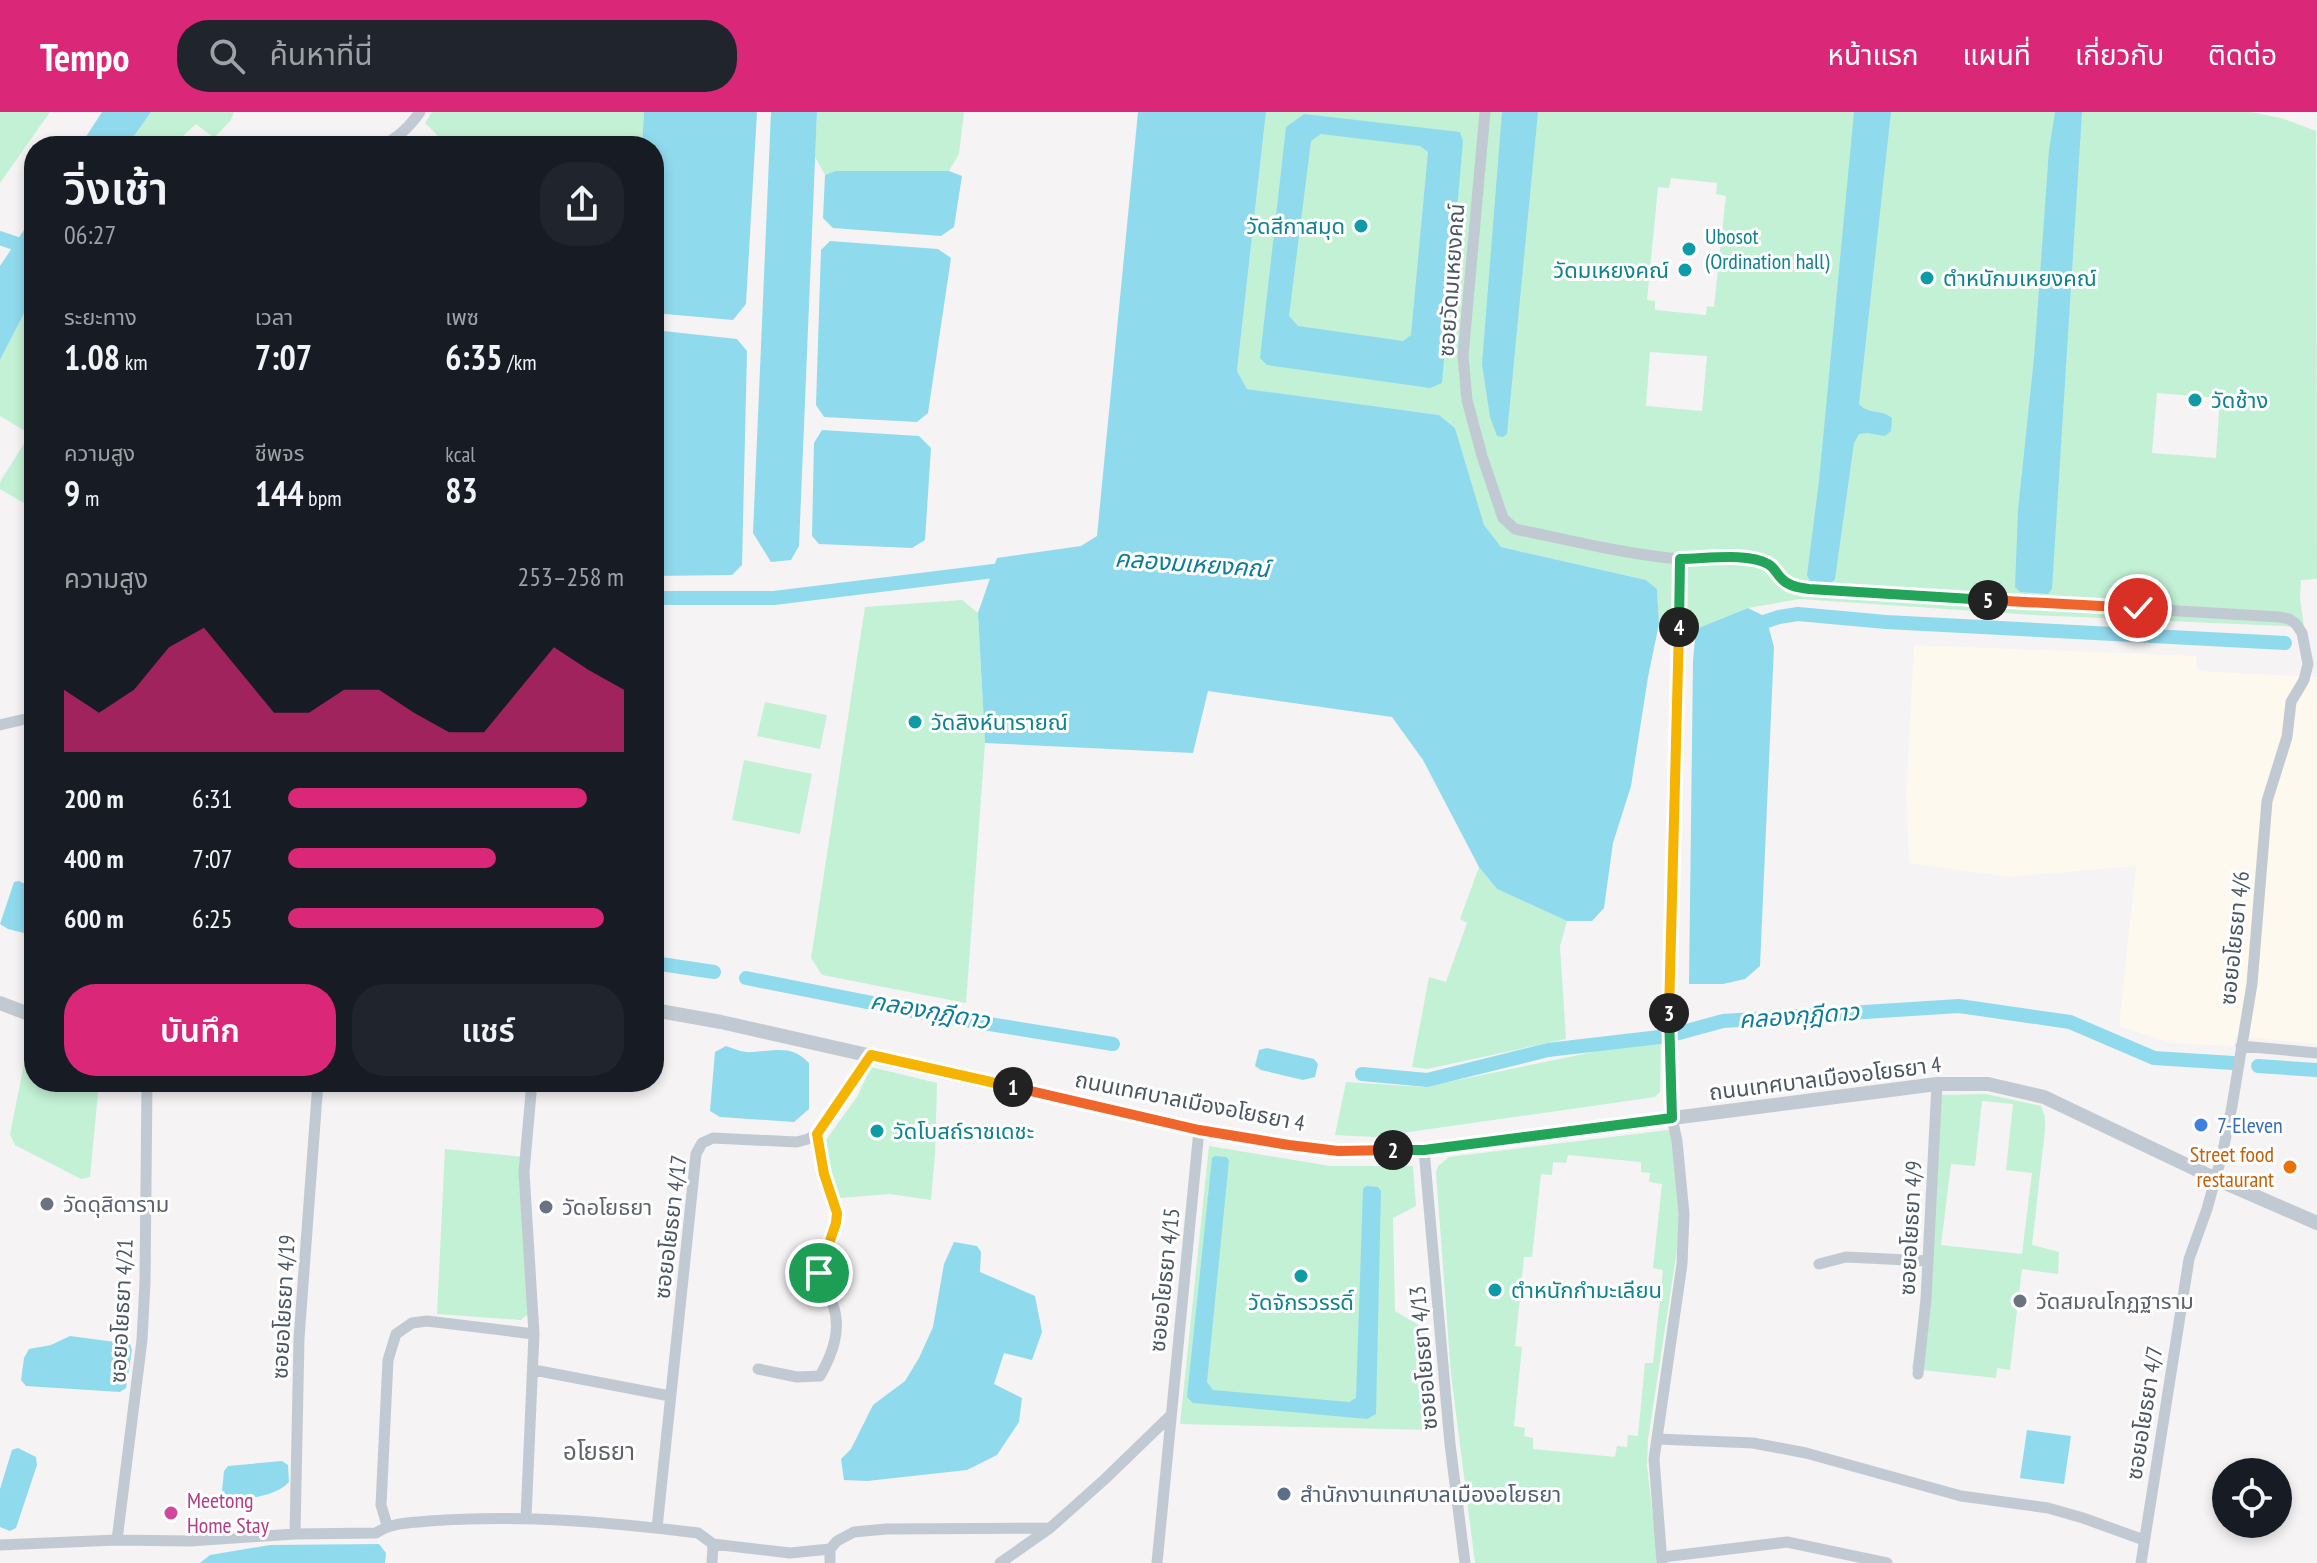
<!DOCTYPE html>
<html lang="th">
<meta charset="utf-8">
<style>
body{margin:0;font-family:"PT Sans Narrow","Noto Sans Thai",sans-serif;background:#20242c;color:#f1f3f6;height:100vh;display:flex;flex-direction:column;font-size:30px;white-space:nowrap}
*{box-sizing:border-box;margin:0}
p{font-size:26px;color:#9ea1a6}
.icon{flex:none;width:44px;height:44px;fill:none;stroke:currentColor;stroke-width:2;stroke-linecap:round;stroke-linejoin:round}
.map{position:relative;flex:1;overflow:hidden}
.sheet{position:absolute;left:24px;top:24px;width:640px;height:956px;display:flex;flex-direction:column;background:#171b24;border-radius:32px;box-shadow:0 4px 12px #0003}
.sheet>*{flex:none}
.fabs{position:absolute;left:2212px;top:1346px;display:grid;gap:16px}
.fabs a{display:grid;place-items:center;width:80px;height:80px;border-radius:50%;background:#171b24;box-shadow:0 4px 12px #0003;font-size:40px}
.pin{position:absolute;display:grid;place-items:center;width:68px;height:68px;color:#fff;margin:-34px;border:4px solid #fff;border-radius:50%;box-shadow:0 2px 8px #0007}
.km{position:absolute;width:40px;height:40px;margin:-20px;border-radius:50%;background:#222;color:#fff;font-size:22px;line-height:40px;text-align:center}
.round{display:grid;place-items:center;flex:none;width:84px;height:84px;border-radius:32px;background:#20242c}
.headline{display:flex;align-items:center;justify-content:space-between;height:136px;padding:0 40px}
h1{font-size:44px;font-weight:600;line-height:60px}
.metrics{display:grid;grid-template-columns:repeat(3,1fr);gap:12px;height:136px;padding:8px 40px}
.metrics div{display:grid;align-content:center}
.metrics b{font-size:34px;font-weight:600}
.metrics small{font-size:22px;font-weight:400}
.metrics p{font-size:22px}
.chart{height:224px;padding:16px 40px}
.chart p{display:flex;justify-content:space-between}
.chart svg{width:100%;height:144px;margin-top:8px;fill:#db2777;opacity:.7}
.button{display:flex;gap:16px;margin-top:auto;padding:16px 40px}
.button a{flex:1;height:92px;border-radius:32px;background:#db2777;color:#fff;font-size:32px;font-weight:600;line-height:92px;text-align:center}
.button a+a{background:#20242c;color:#f1f3f6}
ul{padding:0 40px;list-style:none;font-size:26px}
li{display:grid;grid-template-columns:128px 96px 1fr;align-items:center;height:60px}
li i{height:20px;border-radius:10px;background:#db2777}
header{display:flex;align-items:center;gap:48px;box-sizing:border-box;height:112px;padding:0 40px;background:#db2777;color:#fff}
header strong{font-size:38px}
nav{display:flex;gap:44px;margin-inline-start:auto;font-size:28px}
.search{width:560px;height:72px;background:#20242c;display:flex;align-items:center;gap:20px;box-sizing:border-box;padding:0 28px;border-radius:32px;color:#9ea1a6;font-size:30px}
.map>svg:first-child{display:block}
.commercial{fill:#fdf9ef}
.green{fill:#c3f1d5;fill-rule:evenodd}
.water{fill:#90daee;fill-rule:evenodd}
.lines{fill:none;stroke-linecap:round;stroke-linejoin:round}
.canal{stroke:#90daee;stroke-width:14}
.minor{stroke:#c1cad2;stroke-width:11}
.tertiary{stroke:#c1cad2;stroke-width:14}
.split-1-casing{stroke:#fff;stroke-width:16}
.split-2-casing{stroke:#fff;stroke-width:16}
.split-3-casing{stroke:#fff;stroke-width:16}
.split-4-casing{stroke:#fff;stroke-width:16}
.split-5-casing{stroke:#fff;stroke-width:16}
.split-6-casing{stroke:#fff;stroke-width:16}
.split-1{stroke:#f5b400;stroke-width:10}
.split-2{stroke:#f0652b;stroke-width:10}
.split-3{stroke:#22a559;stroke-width:10}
.split-4{stroke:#f5b400;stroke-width:10}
.split-5{stroke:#22a559;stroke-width:10}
.split-6{stroke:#f0652b;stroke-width:10}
.culture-dot{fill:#0f9aa8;stroke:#fff;stroke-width:3}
.shop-dot{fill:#3f7fe0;stroke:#fff;stroke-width:3}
.food-dot{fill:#e8710a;stroke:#fff;stroke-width:3}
.worship-dot{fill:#6b7280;stroke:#fff;stroke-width:3}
.service-dot{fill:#5c6f8a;stroke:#fff;stroke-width:3}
.hotel-dot{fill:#d1479c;stroke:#fff;stroke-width:3}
.labels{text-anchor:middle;stroke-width:6;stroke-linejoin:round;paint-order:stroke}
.culture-label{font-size:22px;fill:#0d838f;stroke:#fff;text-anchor:start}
.street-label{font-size:22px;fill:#4a5661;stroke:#fff}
.shop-label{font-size:22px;fill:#366cbe;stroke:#fff;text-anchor:start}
.food-label{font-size:22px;fill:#c56008;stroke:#fff;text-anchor:end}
.worship-label{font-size:22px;fill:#5b616d;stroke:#fff;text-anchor:start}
.service-label{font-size:22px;fill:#4e5e75;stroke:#fff;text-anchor:start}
.hotel-label{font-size:22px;fill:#b23c85;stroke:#fff;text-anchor:start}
.water-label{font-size:24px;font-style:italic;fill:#0c7c9b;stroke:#fff}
.neighbourhood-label{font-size:24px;fill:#5f6368;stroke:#fff}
</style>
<header>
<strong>Tempo</strong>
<div class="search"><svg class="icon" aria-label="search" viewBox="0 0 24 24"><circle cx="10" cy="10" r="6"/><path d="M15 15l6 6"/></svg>ค้นหาที่นี่</div>
<nav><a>หน้าแรก</a><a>แผนที่</a><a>เกี่ยวกับ</a><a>ติดต่อ</a></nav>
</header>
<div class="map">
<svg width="2317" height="1451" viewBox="0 0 2317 1451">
<rect width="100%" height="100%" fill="#f5f3f3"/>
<path class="commercial" d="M1914,533l282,11 2,15 119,6v367l-81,-8 -2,10 -62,-3 -53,-17 17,-160 -128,11 -99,-14 -3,-68z"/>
<path class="green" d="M0,0h50l-50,71z
M151,0h83l-3,8 -17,18 -18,-14 -24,22h-45z
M432,0h212l-2,34h-137l3,-6 -65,1 -18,-18z
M817,0h147l-5,42 -10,17h-114l-10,4 -10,-18z
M1266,0h985l30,6 35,13 1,448 -16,1 -1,18 4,29 -271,-12 -233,-16 -52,9 -52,21 -37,-5 -2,-35 -11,-9 -145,-33 -17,-21 -29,-98 -16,-13 -192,-26 -10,-18zM1671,66l46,5 -1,11 10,2 -12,111 -7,-1 -1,9 -51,-5v-9l-8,-1 11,-113 11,1zM1650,240l57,4 -5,55 -56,-5zM2157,281l63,5 -4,60 -64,-5z
M34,182v215l-34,-20v-7l30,-48 -30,-18v-56z
M962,488l16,13 7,130 -19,260 -144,-28 -11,-17 54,-351z
M765,590l62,13 -7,34 -63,-13z
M744,648l68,14 -12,60 -68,-14z
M1479,755l18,22 70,32 -7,25 6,93 -139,30 -15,-2 17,-90 17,5 21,-59 -7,-4z
M34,921v49h65l-9,95 -9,2 -66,-34 -5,-11 20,-100z
M1661,926l-1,54 -5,5 -281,40 -39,-2 11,-53 78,5z
M871,955l66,16 -2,71 -4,46 -41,-6 -50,4 -13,-34 -4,-20 34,-47z
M1986,982l55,12 4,11v13l-13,115 27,7 -1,22 -36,-5 -12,101 -13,-2 -1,10 -84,-9 25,-186 3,-88zM1982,989l31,3 -7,66 26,3 -10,81 -81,-9 10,-81 24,2z
M1668,1018l5,4 7,96 -32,210 -1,26 10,86 -1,11h-181l-24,-189 -15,-201 2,-7 11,-9zM1568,1043l73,7v10l9,1 -1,9 13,2 -9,84 10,2 -10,93h-8l-7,73 -10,-1 -1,12 -10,-1 -2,11 -82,-8v-11l-9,-2 1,-8 -11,-2 8,-79 -7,-1 9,-89h8l9,-83 11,1 1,-13 13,1z
M1209,1034l121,20h83l3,40 -23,12 2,93 30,18 6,101 -251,-6z
M445,1037l79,8 4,157 -7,6 -84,-6z"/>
<path class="water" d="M102,0h49l-24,34h-47z
M644,0h113l-11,192 -13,16 -79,-7v-167h-12z
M771,0h46l-18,434 -8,14 -20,2 -18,-29z
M1138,0h128l-29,259 10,18 192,26 16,13 29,97 17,22 145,33 11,9 2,35 -11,53 -17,109 -18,57 -9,65 -12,13h-25l-70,-32 -18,-22 -56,-107 -31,-43 -184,-26 -15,62 -208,-10 -7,-130 19,-55 84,-12 16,-10z
M1502,0h36l-31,322 -4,3 -6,-1 -7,-19 -8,-53z
M1854,0h37l-32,292c9,11 23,5 33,14l-1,13 -6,5 -18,-3 -8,1 -5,9 -19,136 -5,5 -20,-3 -3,-6 12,-94z
M2055,0h27l-30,477 -4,5 -28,-2 -5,-5 3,-77 16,-152 15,-208z
M1304,2l156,18 3,9 -21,242 -12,5 -163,-23 -7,-7 26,-231zM1321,22l99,12 8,6 -17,183 -8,6 -105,-15 -9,-10 22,-175z
M835,59h114l13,5 -8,51 -13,9 -108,-8 -10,-10 2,-43z
M34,103v79l-34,66v-94z
M830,129l108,8 13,9 -23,155 -11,9 -93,-5 -8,-12 5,-155z
M654,218l83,9 10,12 -5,214 -10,10 -78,1z
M822,318l97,6 12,12 -6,92 -13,8 -93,-4 -7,-8 2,-93z
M1748,496l18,9 8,30 -14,319 -15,13 -22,5h-34l4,-323 3,-32z
M19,769l15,7v37l-2,6 -4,3 -20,-5 -8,-5 14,-42z
M726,934c8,3 18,7 26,6 23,-1 39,-8 57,11v46l-15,13 -74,-5 -10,-6 5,-59z
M1267,936l47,11 4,5 -3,13 -12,3 -42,-10 -6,-4 4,-16z
M1215,1044l11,1 3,3 -22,222 6,8 136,12 7,-4 7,-209 3,-3 12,1 3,4 -5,223 -9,5 -174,-16 -6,-6 25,-239z
M954,1130l23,4 4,6 -1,20 55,24 7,36 -10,28 -28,-7 -10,31 28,14 -3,24 -22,33 -30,15 -100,11 -23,-1 -3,-21 10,-10 22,-44 32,-24 14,-23 14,-31 11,-63z
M70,1224l60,8 2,6 -6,38 -6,4 -94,-6 -5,-6 3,-22 5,-9 22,-4z
M2027,1318l44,6 -7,48 -44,-6z
M18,1336l18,9 1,8 -21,63 -6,3 -10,-4v-38l12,-39z
M282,1349l6,4 1,17c-13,14 -38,16 -56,19l-11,-10 2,-20 4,-5z
M379,1432l7,9 -1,10h-185l10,-8 60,-10z"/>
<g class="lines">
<path class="canal" d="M0,126l32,11
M654,486h120l236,-29
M1752,514l27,-9 19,-3 88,8 399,21
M654,851l60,9
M746,866l187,37 180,29
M2258,954l59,4
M1362,962l65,6 121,-30 120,-14 55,-15 236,-15 111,16 84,36 79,5"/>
<path class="minor" d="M1485,0l-22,244 4,44 15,56 21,62 12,11c54,11 109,25 164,30 24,2 49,-6 73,-1 28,6 24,27 57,31l471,28 9,2 7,5 6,9 6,31 -4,16 -13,22 -4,35 -20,64 -15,183 -20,122 -9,45 -16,58 -18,50 -48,304
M381,34c16,-7 29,-20 39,-34
M0,613l34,-8
M2241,934l76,7
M1424,1038l26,294 15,119
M1819,1152l27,-7 82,4
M758,1257l39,8 23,-1c12,-21 22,-46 13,-71 -4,-10 -12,-17 -13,-28 -3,-20 16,-38 16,-59 1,-15 -6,-28 -11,-42 -4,-13 -5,-28 -8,-42
M534,1258l136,26
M1918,1262l8,-75 11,-215
M1657,1327l96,4 53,10 155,43 87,12 35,10 61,22
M526,1406l8,-184 -10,-162 8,-90
M387,1413l-6,-20 7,-145 8,-26 16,-11 15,-2 107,13
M657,1416l39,-374 6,-11 11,-5 84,4 11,-3 9,-5 54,-79
M295,1422l4,-196 19,-256
M117,1428l25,-200 3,-58 2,-200
M0,1433l117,-5 73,1 105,-7 81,-1c16,-11 34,-10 53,-12 90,-7 180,1 269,12l15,11 77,9 40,-4 7,-8 17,-9 32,-3 164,-1
M830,1437v14
M1663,1445l124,-15 100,21
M712,1451l1,-19
M1000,1451l50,-35 55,-49 65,-63
M1157,1451l42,-433
M1662,1451l-8,-104 28,-195 2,-50 -7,-73 -5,-23 -4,-82 12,-477"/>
<path class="tertiary" d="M0,891l34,13
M654,898l67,12 478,108 90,15 49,6 86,-1 513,-66h51l56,13 170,81 103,45"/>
</g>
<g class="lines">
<defs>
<path id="split-1" d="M819,1161l17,-50 1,-10 -13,-39 -7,-40 54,-79 142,32"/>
<path id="split-2" d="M1013,975l186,43 90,15 49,6 55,-1"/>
<path id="split-3" d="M1393,1038h31l248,-32 -3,-105"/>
<path id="split-4" d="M1669,901l10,-386"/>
<path id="split-5" d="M1679,515l1,-68c25,0 67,-7 88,5 6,3 8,9 13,14 7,8 17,10 28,11l179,11"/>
<path id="split-6" d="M1988,488l150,8"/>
</defs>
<use href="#split-1" class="split-1-casing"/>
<use href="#split-2" class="split-2-casing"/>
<use href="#split-3" class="split-3-casing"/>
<use href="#split-4" class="split-4-casing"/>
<use href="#split-5" class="split-5-casing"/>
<use href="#split-6" class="split-6-casing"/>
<use href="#split-1" class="split-1"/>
<use href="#split-2" class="split-2"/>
<use href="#split-3" class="split-3"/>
<use href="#split-4" class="split-4"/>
<use href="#split-5" class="split-5"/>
<use href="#split-6" class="split-6"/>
</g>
<g class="culture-dot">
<circle cx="1361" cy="114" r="8"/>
<circle cx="1689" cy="137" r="8"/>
<circle cx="1685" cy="158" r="8"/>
<circle cx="1927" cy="166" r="8"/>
<circle cx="2195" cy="288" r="8"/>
<circle cx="915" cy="610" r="8"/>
<circle cx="877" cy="1019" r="8"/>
<circle cx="1301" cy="1164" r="8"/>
<circle cx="1495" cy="1178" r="8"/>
</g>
<circle class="shop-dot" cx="2201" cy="1013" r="8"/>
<circle class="food-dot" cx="2290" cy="1055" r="8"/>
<g class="worship-dot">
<circle cx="47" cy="1092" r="8"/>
<circle cx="546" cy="1095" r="8"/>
<circle cx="2020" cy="1189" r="8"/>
</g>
<circle class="service-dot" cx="1284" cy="1382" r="8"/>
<circle class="hotel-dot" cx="171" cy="1401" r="8"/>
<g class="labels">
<g class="culture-label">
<text x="1345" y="122" text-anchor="end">วัดสีกาสมุด</text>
<text x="1705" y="132">Ubosot<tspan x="1705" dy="25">(Ordination hall)</tspan></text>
<text x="1669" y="166" text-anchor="end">วัดมเหยงคณ์</text>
<text x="1943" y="174">ตำหนักมเหยงคณ์</text>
<text x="2211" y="296">วัดช้าง</text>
<text x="931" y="618">วัดสิงห์นารายณ์</text>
<text x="893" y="1027">วัดโบสถ์ราชเดชะ</text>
<text x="1511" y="1186">ตำหนักกำมะเลียน</text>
<text x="1301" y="1198" text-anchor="middle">วัดจักรวรรดิ์</text>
</g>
<g class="street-label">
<text transform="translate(1451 168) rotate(-86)" y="8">ซอยวัดมเหยงคณ์</text>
<text transform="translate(2234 826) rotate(-84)" y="8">ซอยอโยธยา 4/6</text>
<text transform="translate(1825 966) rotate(-7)" y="8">ถนนเทศบาลเมืองอโยธยา 4</text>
<text transform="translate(1190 989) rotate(11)" y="8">ถนนเทศบาลเมืองอโยธยา 4</text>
<text transform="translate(670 1115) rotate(-83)" y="8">ซอยอโยธยา 4/17</text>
<text transform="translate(1910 1116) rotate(-87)" y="8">ซอยอโยธยา 4/9</text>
<text transform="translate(1164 1168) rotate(-84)" y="8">ซอยอโยธยา 4/15</text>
<text transform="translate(283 1195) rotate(-87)" y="8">ซอยอโยธยา 4/19</text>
<text transform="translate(121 1199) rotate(-87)" y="8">ซอยอโยธยา 4/21</text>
<text transform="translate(1423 1246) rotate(-95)" y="8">ซอยอโยธยา 4/13</text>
<text transform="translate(2144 1301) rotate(-81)" y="8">ซอยอโยธยา 4/7</text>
</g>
<g class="shop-label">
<text x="2217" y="1021">7-Eleven</text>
</g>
<g class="food-label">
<text x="2274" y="1050">Street food<tspan x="2274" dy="25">restaurant</tspan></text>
</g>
<g class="worship-label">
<text x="63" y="1100">วัดดุสิดาราม</text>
<text x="562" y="1103">วัดอโยธยา</text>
<text x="2036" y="1197">วัดสมณโกฏฐาราม</text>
</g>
<g class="service-label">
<text x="1300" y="1390">สำนักงานเทศบาลเมืองอโยธยา</text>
</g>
<g class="hotel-label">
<text x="187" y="1396">Meetong<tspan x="187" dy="25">Home Stay</tspan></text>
</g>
<g class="water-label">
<text transform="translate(1192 452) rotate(4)" y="8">คลองมเหยงคณ์</text>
<text transform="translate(930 899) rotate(10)" y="8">คลองกุฎีดาว</text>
<text transform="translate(1799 904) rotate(-4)" y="8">คลองกุฎีดาว</text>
</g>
<g class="neighbourhood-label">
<text x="599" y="1348">อโยธยา</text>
</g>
</g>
</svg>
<div class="fabs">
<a><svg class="icon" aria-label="locate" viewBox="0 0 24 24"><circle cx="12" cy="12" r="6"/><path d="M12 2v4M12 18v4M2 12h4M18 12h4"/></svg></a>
</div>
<div class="pin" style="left:819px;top:1161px;background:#1e9e55"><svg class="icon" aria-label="arrive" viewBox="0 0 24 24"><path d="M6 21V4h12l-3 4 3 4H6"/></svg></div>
<div class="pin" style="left:2138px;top:496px;background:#d93025"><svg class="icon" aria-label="check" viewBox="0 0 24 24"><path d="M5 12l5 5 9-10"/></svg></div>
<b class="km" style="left:1013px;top:975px">1</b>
<b class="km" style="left:1393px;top:1038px">2</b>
<b class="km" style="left:1669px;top:901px">3</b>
<b class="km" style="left:1679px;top:515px">4</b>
<b class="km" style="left:1988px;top:488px">5</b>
<section class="sheet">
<div class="headline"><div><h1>วิ่งเช้า</h1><p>06:27</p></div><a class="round"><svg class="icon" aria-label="share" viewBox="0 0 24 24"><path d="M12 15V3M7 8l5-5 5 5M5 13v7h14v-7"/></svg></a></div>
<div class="metrics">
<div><p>ระยะทาง</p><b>1.08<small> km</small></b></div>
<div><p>เวลา</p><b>7:07</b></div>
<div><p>เพซ</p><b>6:35<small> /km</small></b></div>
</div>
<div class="metrics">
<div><p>ความสูง</p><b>9<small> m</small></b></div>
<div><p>ชีพจร</p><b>144<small> bpm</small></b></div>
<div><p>kcal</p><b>83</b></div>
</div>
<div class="chart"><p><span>ความสูง</span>253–258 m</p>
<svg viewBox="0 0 160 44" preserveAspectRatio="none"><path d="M0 44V25L10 32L20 25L30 12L40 6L50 19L60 32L70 32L80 25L90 25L100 32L110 38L120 38L130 25L140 12L150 19L160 25V44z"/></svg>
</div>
<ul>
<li><b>200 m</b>6:31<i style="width:89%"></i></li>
<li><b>400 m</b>7:07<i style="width:62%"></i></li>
<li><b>600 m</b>6:25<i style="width:94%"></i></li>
</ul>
<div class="button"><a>บันทึก</a><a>แชร์</a></div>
</section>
</div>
